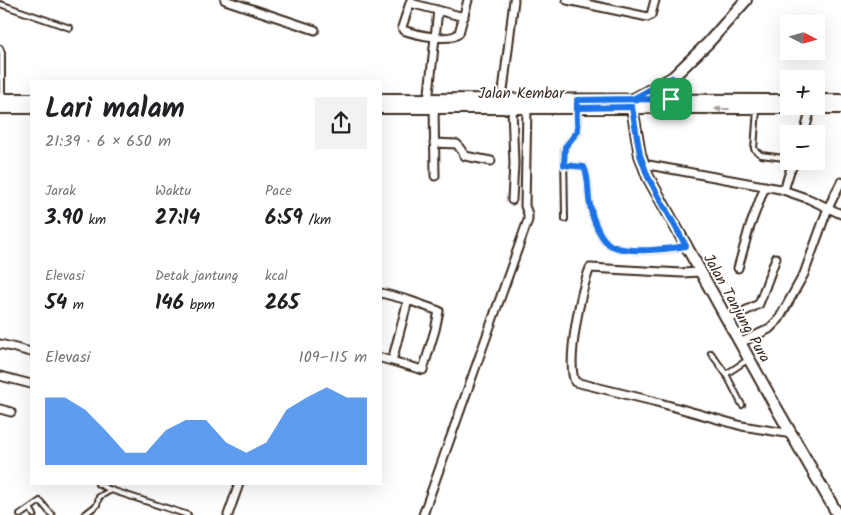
<!DOCTYPE html>
<html lang="id">
<meta charset="utf-8">
<style>
body{margin:0;font-family:Kalam,sans-serif;background:#f2f2f2;color:#202124;height:100vh;display:flex;flex-direction:column;font-size:19px;white-space:nowrap}
*{box-sizing:border-box;margin:0}
p{font-size:16px;color:#757577}
.icon{flex:none;width:28px;height:28px;fill:none;stroke:currentColor;stroke-width:2;stroke-linecap:round;stroke-linejoin:round}
.map{position:relative;flex:1;overflow:hidden}
.sheet{position:absolute;left:30px;top:80px;width:352px;height:405px;display:flex;flex-direction:column;background:#fff;border-radius:0px;box-shadow:0 5px 20px #0002}
.sheet>*{flex:none}
.needle{width:32px;rotate:96deg}
.tools{position:absolute;left:780px;top:15px;display:grid;gap:10px}
.tools a{display:grid;place-items:center;width:45px;height:45px;border-radius:0px;background:#fff;box-shadow:0 5px 20px #0002;font-size:25px}
.pin{position:absolute;display:grid;place-items:center;width:42px;height:42px;color:#fff;margin:-21px;border-radius:10px;box-shadow:0 2px 8px #0006}
.round{display:grid;place-items:center;flex:none;width:52px;height:52px;border-radius:0px;background:#f2f2f2}
.summary{display:flex;align-items:center;justify-content:space-between;height:85px;padding:0 15px}
h1{font-size:28px;font-weight:800;line-height:38px}
.figures{display:grid;grid-template-columns:repeat(3,1fr);gap:8px;height:85px;padding:5px 15px}
.figures div{display:grid;align-content:center}
.figures b{font-size:21px;font-weight:800}
.figures small{font-size:14px;font-weight:400}
.figures p{font-size:14px}
.chart{height:140px;padding:10px 15px}
.chart p{display:flex;justify-content:space-between}
.chart svg{width:100%;height:90px;margin-top:5px;fill:#1a73e8;opacity:.7}
.map>svg:first-child{display:block}
.lines{fill:none;stroke-linecap:round;stroke-linejoin:round}
.lane-casing{stroke:#3b2a1e;stroke-width:8}
.street-casing{stroke:#3b2a1e;stroke-width:11}
.secondary-casing{stroke:#3b2a1e;stroke-width:14}
.lane{stroke:#fff;stroke-width:4}
.street{stroke:#fff;stroke-width:7}
.secondary{stroke:#fff;stroke-width:10}
.oneway{fill:#a79f9a}
.route-casing{stroke:#fff;stroke-width:10}
.route{stroke:#1a73e8;stroke-width:6}
.labels{text-anchor:middle;stroke-width:4;stroke-linejoin:round;paint-order:stroke}
.street-label{font-size:15px;fill:#3b2a1e;stroke:#fff}
</style>
<div class="map">
<svg width="841" height="515" viewBox="0 0 841 515">
<rect width="100%" height="100%" fill="#fff"/>
<filter id="ink" filterUnits="userSpaceOnUse"><feTurbulence type="fractalNoise" baseFrequency=".02" numOctaves="2"/><feDisplacementMap in="SourceGraphic" scale="10" xChannelSelector="R" yChannelSelector="G"/><feConvolveMatrix kernelMatrix="1 2 1 2 8 2 1 2 1" color-interpolation-filters="sRGB"/></filter>
<g filter="url(#ink)">
<g class="lines">
<defs>
<path id="lane" d="M0,4l70,24
M0,48l2,5v24
M0,77h2v21
M757,109l-3,40 7,6 23,3
M564,165l20,2c6,11 3,26 6,38 2,13 10,35 22,41 17,8 56,4 74,0
M565,219l-1,-69 2,-5 12,-13 -1,-22
M711,353l15,21 16,31
M726,374l23,-15
M98,484l13,6
M30,508l10,-7 12,14
M20,515l10,-7 4,7
M84,515l13,-10 2,-8 12,-7 77,25"/>
<path id="street" d="M225,0l90,30
M411,0l-9,27 1,3c11,4 48,13 56,3l9,-33
M567,0l81,17 3,-2 4,-15
M410,3l54,14
M502,99l12,-99
M428,102l10,-92
M434,104l1,72
M512,107l2,57 -2,36
M804,134l7,-26
M434,143l23,1 8,12 26,5
M643,164l137,25 29,10 32,15
M784,190l6,-19 6,-10
M738,268l11,-39 16,-43
M700,272l-18,1 -92,-5c-9,22 -24,93 -15,114l78,19 89,25 50,8
M381,293l27,7 -16,61 -11,-3
M727,320l32,-16 17,-46
M740,343l29,-14 10,-10 25,-45 24,-66 13,-26
M0,344l31,8
M392,361l31,9 12,-40 4,-19 -31,-11
M0,376l31,8
M0,409l11,3
M228,515l11,-31
M423,515l105,-295v-6l-3,-8 2,-98"/>
<path id="secondary" d="M0,99h31
M381,99l408,1
M634,99l38,-21 36,-35 38,-43
M816,100h25
M632,107l8,48 8,22 125,225 65,113
M0,108h31
M381,108h460"/>
</defs>
<use href="#lane" class="lane-casing"/>
<use href="#street" class="street-casing"/>
<use href="#secondary" class="secondary-casing"/>
<use href="#lane" class="lane"/>
<use href="#street" class="street"/>
<use href="#secondary" class="secondary"/>
</g>
<defs><path id="oneway-solid" d="M-6-.8H1V-3.2L6.5 0L1 3.2V.8H-6Z" transform="scale(1.25)"/></defs>
<use class="oneway" href="#oneway-solid" transform="translate(722 109) rotate(-180)"/>
</g>
<g class="lines" filter="url(#ink)">
<defs>
<path id="route" d="M671,99l-94,1v8l55,-1 8,48 8,22 38,69c-18,3 -57,8 -74,0 -12,-6 -20,-28 -22,-41 -3,-12 0,-26 -6,-38l-20,-2 1,-18 13,-16c-2,-11 -1,-20 -1,-31l56,-1 39,-21 -1,21"/>
</defs>
<use href="#route" class="route-casing"/>
<use href="#route" class="route"/>
</g>
<g class="labels">
<g class="street-label">
<text x="521" y="98">Jalan Kembar</text>
<text transform="translate(737 308) rotate(61)" y="5">Jalan Tanjung Pura</text>
</g>
</g>
</svg>
<div class="tools">
<a><svg class="needle" viewBox="-14 -14 28 28"><path d="M0-13l5 13h-10z" fill="#e53935"/><path d="M0 13l5-13h-10z" fill="#757577"/></svg></a>
<a>+</a>
<a>−</a>
</div>
<div class="pin" style="left:671px;top:99px;background:#1e9e55"><svg class="icon" aria-label="arrive" viewBox="0 0 24 24"><path d="M6 21V4h12l-3 4 3 4H6"/></svg></div>
<section class="sheet">
<div class="summary"><div><h1>Lari malam</h1><p>21:39 · 6 × 650 m</p></div><a class="round"><svg class="icon" aria-label="share" viewBox="0 0 24 24"><path d="M12 15V3M7 8l5-5 5 5M5 13v7h14v-7"/></svg></a></div>
<div class="figures">
<div><p>Jarak</p><b>3.90<small> km</small></b></div>
<div><p>Waktu</p><b>27:14</b></div>
<div><p>Pace</p><b>6:59<small> /km</small></b></div>
</div>
<div class="figures">
<div><p>Elevasi</p><b>54<small> m</small></b></div>
<div><p>Detak jantung</p><b>146<small> bpm</small></b></div>
<div><p>kcal</p><b>265</b></div>
</div>
<div class="chart"><p><span>Elevasi</span>109–115 m</p>
<svg viewBox="0 0 160 44" preserveAspectRatio="none"><path d="M0 44V11L10 11L20 17L30 27L40 38L50 38L60 27L70 22L80 22L90 33L100 38L110 33L120 17L130 11L140 6L150 11L160 11V44z"/></svg>
</div>
</section>
</div>
